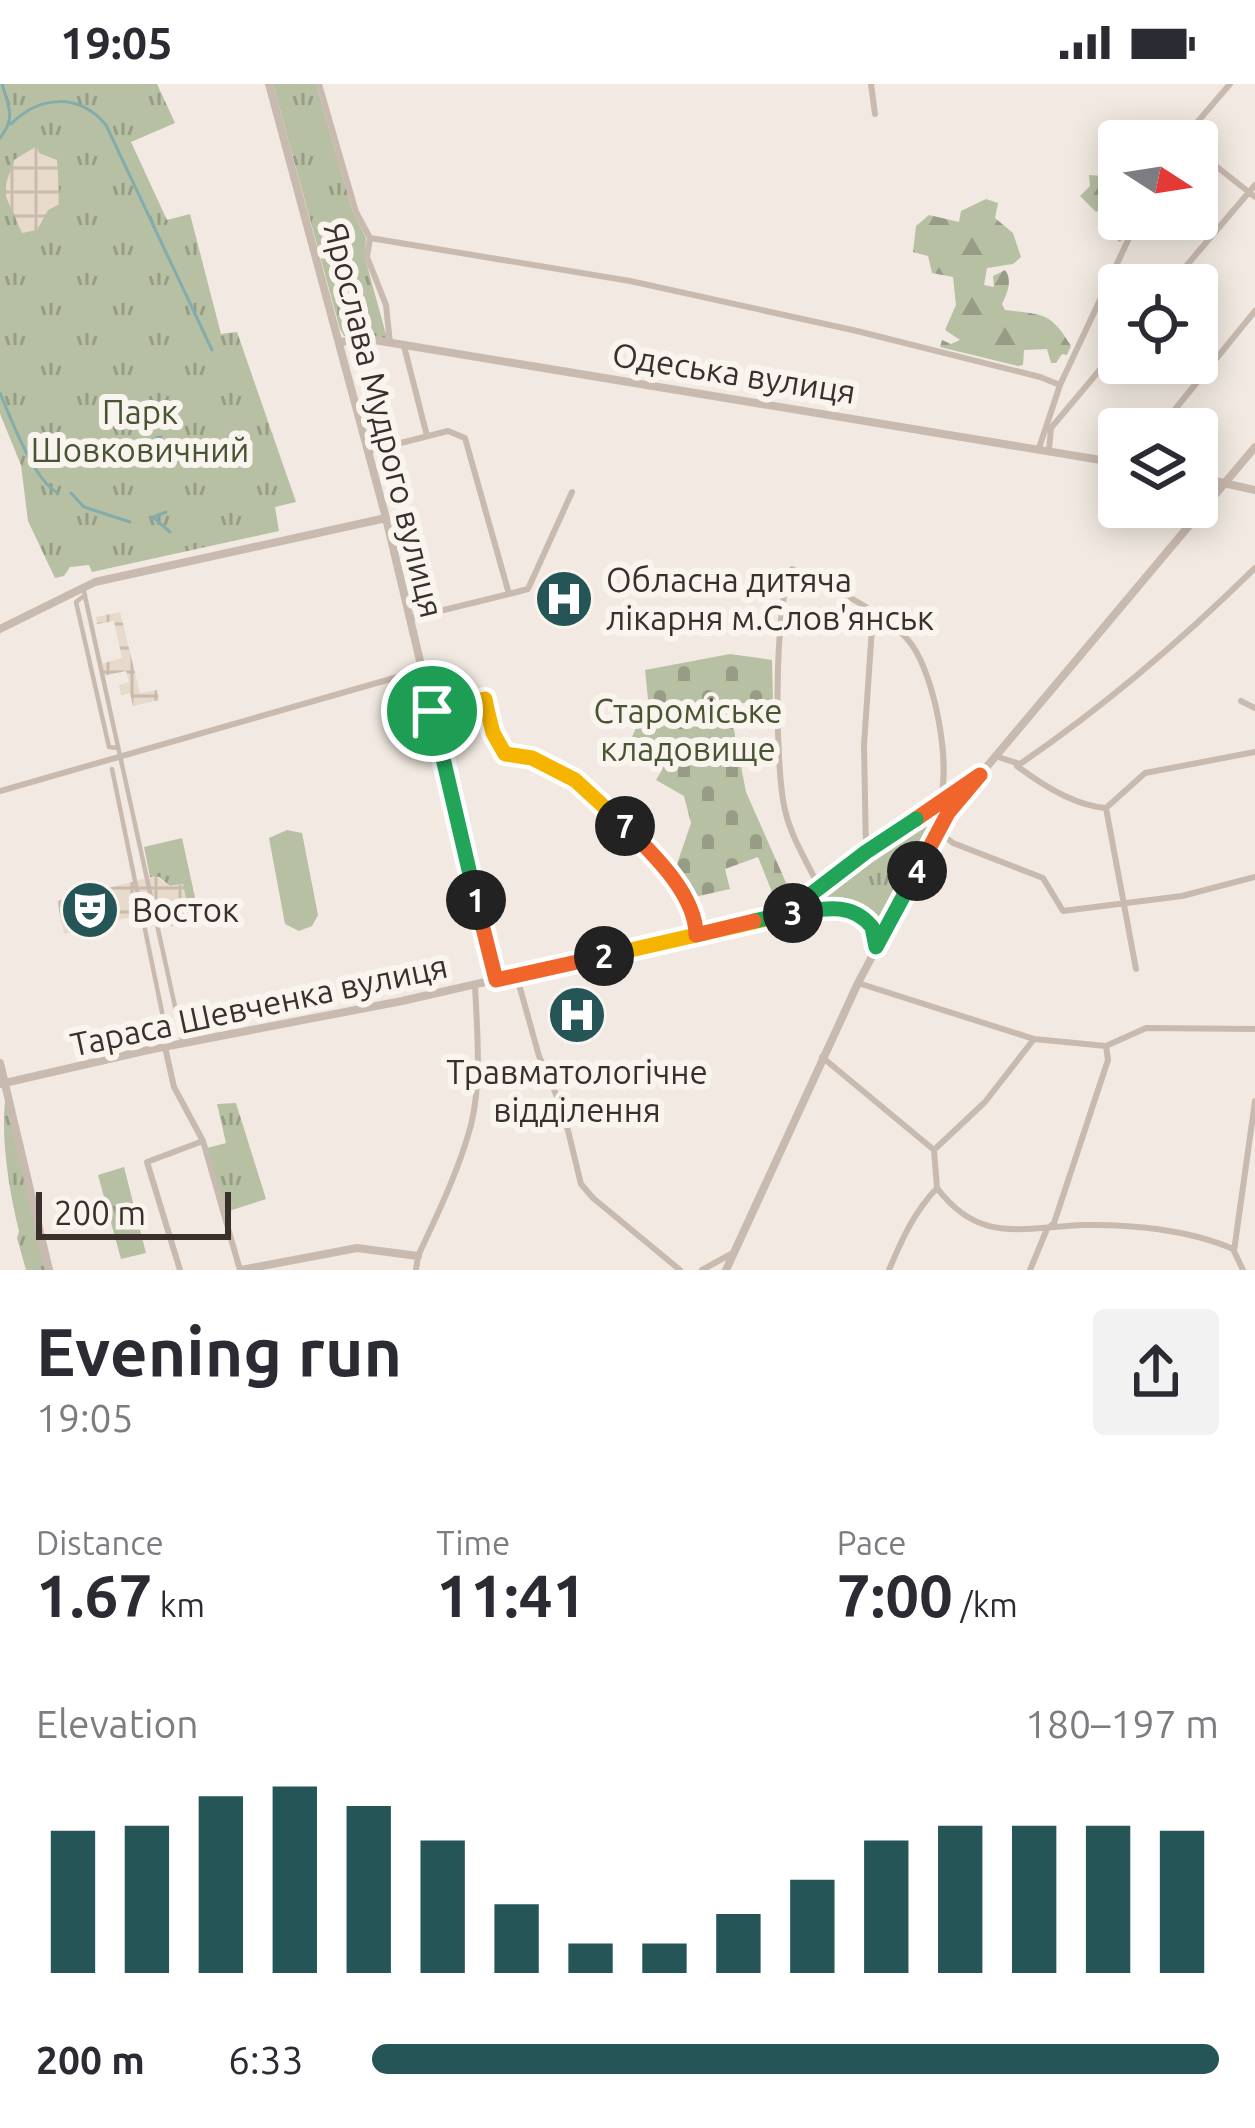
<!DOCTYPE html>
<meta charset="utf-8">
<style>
body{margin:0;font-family:Ubuntu,sans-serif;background:#f2f2f3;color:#2b2b33;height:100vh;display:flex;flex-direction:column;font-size:45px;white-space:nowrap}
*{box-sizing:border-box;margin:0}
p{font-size:39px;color:#7c7c81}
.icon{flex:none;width:66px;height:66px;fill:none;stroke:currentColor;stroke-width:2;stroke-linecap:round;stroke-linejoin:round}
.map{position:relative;height:1186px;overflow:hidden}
.details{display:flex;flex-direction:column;background:#fff;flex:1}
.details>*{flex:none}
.needle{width:78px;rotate:102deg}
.controls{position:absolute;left:1098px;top:36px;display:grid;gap:24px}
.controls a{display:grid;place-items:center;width:120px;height:120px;border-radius:12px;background:#fff;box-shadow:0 6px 30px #0003;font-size:60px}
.scale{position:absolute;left:36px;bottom:30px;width:195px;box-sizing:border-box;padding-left:12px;border:6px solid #39302c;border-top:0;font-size:33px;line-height:42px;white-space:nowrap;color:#39302c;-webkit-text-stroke:9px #f9f4ee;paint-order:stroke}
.pin{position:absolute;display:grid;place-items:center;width:102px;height:102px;color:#fff;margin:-51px;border:6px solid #fff;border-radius:50%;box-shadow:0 3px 12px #0007}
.km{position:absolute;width:60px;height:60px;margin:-30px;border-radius:50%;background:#222;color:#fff;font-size:33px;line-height:60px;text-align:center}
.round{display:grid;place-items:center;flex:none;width:126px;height:126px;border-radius:12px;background:#f2f2f3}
.head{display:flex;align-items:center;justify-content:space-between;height:204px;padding:0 36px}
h1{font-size:66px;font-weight:600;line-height:90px}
.metrics{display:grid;grid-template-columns:repeat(3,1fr);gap:18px;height:204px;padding:12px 36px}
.metrics div{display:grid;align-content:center}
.metrics b{font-size:60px;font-weight:600}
.metrics small{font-size:33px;font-weight:400}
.metrics p{font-size:33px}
.chart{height:336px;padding:24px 36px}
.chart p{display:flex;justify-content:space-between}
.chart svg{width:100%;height:216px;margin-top:12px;stroke:#255557;stroke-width:6}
ul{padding:0 36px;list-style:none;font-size:39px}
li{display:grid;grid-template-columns:192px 144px 1fr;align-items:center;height:90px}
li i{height:30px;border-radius:15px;background:#255557}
.status{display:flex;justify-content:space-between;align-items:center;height:84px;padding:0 60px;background:#fff;direction:ltr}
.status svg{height:33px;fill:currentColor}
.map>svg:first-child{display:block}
.green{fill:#b7c0a3}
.forest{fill:url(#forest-firs)}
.cemetery{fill:url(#cemetery-stones)}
.park{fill:url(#park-tufts)}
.plaza{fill:url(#plaza-grid)}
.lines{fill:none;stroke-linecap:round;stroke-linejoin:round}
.stream{stroke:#83acac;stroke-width:3}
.pedestrian{stroke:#c9baaf;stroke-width:4.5}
.minor{stroke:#c9baaf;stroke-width:6}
.tertiary{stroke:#c9baaf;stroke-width:8}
.split-1-casing{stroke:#fff;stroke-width:24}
.split-2-casing{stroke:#fff;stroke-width:24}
.split-3-casing{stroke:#fff;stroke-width:24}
.split-4-casing{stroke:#fff;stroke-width:24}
.split-5-casing{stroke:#fff;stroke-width:24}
.split-6-casing{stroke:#fff;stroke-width:24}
.split-7-casing{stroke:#fff;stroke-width:24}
.split-8-casing{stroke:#fff;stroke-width:24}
.split-9-casing{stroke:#fff;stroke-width:24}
.split-1{stroke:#22a559;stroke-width:15}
.split-2{stroke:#f0652b;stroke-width:15}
.split-3{stroke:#f5b400;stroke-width:15}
.split-4{stroke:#22a559;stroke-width:15}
.split-5{stroke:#f0652b;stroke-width:15}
.split-6{stroke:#22a559;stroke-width:15}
.split-7{stroke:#f0652b;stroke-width:15}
.split-8{stroke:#f5b400;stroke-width:15}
.split-9{stroke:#f5b400;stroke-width:15}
.labels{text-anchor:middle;stroke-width:12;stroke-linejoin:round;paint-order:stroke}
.street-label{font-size:33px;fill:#39302c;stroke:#f9f4ee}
.park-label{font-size:33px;fill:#495532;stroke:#f9f4ee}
.poi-label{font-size:33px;fill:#39302c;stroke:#f9f4ee;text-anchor:start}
</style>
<div class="status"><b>19:05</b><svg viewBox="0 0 49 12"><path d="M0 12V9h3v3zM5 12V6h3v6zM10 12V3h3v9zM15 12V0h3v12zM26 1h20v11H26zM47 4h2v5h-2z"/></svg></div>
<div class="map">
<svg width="1255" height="1186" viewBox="0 0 1255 1186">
<defs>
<pattern id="forest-firs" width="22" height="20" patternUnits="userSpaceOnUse" patternTransform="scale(3)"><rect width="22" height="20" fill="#b7c0a3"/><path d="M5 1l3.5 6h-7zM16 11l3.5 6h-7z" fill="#969c85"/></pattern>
<pattern id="cemetery-stones" width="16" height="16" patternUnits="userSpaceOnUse" patternTransform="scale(3)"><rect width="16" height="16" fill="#b7c0a3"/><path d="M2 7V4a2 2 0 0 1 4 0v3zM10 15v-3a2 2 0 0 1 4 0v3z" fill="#969c85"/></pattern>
<pattern id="park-tufts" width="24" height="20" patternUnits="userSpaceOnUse" patternTransform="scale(3)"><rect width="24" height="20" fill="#b7c0a3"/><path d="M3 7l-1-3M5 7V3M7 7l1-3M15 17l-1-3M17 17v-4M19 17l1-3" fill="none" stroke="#969c85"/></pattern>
<pattern id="plaza-grid" width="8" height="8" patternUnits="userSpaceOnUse" patternTransform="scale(3)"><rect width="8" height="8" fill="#e8dacb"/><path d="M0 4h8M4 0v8" fill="none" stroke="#c8bbae"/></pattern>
</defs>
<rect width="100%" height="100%" fill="#f2eae2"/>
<path class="green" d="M287,746l15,3 16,82 -6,11 -13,5 -14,-7 -16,-86z"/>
<path class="forest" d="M1119,77v58h16l-9,19 -7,4 -14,-19 5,-11 -7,-4 -7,4 -16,-16 10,-10 -1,-11 13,1z
M986,115l12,4 -3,15 18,15 8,24 -8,7 -26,4 -3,17 10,2 -1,-11 12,-6c8,10 2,24 -3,34l3,6c37,5 45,1 66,36l-4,9 -5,-1 -6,9h-5l-4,-14 -23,1 -1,15 -5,1 -78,-19 2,-7 9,4 9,-4 -15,-10 11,-25 -3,-28 -21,-4 -4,-17 -15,-4 3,-26 13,-11 30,7 2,-11z"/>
<path class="cemetery" d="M730,570l42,6 1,41 -44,3 17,88 45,102 -15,8 -18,-45 -33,12 5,20 -40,9 -16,-25 17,-50 -7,-27 -28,-16 6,-10 -35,-21 21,-50 -3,-29z"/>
<path class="park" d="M0,0h157l18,39 -44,19 36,78 23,-6 31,120 16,-2 59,170 -21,5 4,24 -187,41 -3,-7 -19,2 -6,9 -9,2 -27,-57 -7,-56 -21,-51z
M273,0h43l37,128 13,26 -1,20 22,80 -43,-2 -4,-7z
M927,733l6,4v12l-50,90 -29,-17 -24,-1 -9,-15z
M182,754l18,82 -39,8v-6l9,-10 12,-28 -12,2 -11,-9h-9l-6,-30z
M6,1010l40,176h-20l-9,-32 2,-7c-11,-44 -19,-99 -13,-137z
M236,1019l30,96 -40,13 -19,-64 19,-5 -9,-39z
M124,1083l22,86 -25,6 -23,-84z"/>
<path class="plaza" d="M37,62l2,7 18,7 3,44 -12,6 -11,20 -15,3 -16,-36v-13l8,-24z
M120,528l20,81 17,-3 2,10 -26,6 -3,-13 -9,2 -2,-10 10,-3 -3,-11 -23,5 -2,-12 21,-6 -8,-37 -17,3 -1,-7z
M155,792l15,10 13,-2 3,14 -14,3 -12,23 -12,3 -4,-6 -8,2 -2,-7 -70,18 -7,-33z"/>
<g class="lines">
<path class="stream" d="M11,40c29,-29 68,-31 95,1l106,225
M0,54c16,-20 9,-31 2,-54
M0,309c12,28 34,88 58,100
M156,354l5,-1
M67,374l82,-18
M32,380l22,-3
M71,409l13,14 46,15
M151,434l15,-6
M154,434l16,14"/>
<path class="pedestrian" d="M83,503l100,456
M85,511l-9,7 33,145 9,1
M112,685l57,277"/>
<path class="minor" d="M319,0l37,128 14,26 -3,19 19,48 4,38
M871,0l4,30
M1181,57l49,-57
M1197,67l58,46
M370,154l260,43 227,50 183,46 20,8
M1170,201l85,-100
M404,262l23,90
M1159,345l96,-118
M1039,364l21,-63 78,-166
M1049,366l2,-22 68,-81
M369,367l79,-20 17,7 44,156 -98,24
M509,510l19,-5 44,-97
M1241,617l14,7
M432,627l53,-12 8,34 12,21c10,5 16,1 27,4 13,4 32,15 43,22 38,26 121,108 121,155
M998,673l22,7c85,-58 162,-124 235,-196
M1017,682c25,19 58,40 89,42l30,161
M0,707l422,-121
M1106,724l39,-35 110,-21
M939,748l14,11 90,35 20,33 119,-15 73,-19
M866,768l-2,-107 9,-132
M819,803c-12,-25 -28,-50 -34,-77 -10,-40 -12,-208 7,-241 34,16 98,45 120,76 23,33 39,118 28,156
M789,829c31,-4 61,-13 84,14l3,20
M512,892l8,12 19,68 24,54 18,74 12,14 87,72
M858,899l176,56 72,7 40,-18 109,1
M165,963l9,40 29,54 -56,21 33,108
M822,973l112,93
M203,1057l37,129
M937,1104c43,57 86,39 147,37 47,-1 106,5 149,24l10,21
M1234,1167l21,-150
M416,1186l2,-14c20,-43 41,-86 53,-131 11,-45 6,-95 4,-140
M702,1186l29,-16
M889,1186c13,-31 25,-58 48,-82l-3,-38 51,-48 49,-63
M1030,1186l17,-41 7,-6 54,-163 -2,-14"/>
<path class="tertiary" d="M269,0l117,434 110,462
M340,258l28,-3 751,124
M1197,393l58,13
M0,545l95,-47 291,-64
M0,979l49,207
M0,1000l148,-34 254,-49 383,-87 81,-62 114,-77
M241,1186l116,-22 61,8
M726,1186l132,-287 90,-170 307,-366"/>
</g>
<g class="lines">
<defs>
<path id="split-1" d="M432,627l44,189"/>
<path id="split-2" d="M476,816l20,80 108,-24"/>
<path id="split-3" d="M604,872l189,-43"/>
<path id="split-4" d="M793,829c30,-4 58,-12 79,14l4,20 41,-76"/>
<path id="split-5" d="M916,735l64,-44 -32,38 -31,58"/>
<path id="split-6" d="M754,837l31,-7 81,-62 50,-33"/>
<path id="split-7" d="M625,742c27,27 71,68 71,109l58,-14"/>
<path id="split-8" d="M487,625l6,24 12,21 27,4 43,22 50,46"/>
<path id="split-9" d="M432,627l53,-12 2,10"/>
</defs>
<use href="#split-1" class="split-1-casing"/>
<use href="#split-2" class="split-2-casing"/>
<use href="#split-3" class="split-3-casing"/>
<use href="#split-4" class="split-4-casing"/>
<use href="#split-5" class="split-5-casing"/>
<use href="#split-6" class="split-6-casing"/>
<use href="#split-7" class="split-7-casing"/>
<use href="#split-8" class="split-8-casing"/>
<use href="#split-9" class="split-9-casing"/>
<use href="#split-1" class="split-1"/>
<use href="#split-2" class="split-2"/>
<use href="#split-3" class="split-3"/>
<use href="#split-4" class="split-4"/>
<use href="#split-5" class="split-5"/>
<use href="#split-6" class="split-6"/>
<use href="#split-7" class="split-7"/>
<use href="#split-8" class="split-8"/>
<use href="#split-9" class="split-9"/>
</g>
<defs>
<symbol id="hospital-disc" viewBox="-11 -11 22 22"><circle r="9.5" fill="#255557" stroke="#f9f4ee"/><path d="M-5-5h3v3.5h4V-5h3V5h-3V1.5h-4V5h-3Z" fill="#fff"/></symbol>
<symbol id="theatre-disc" viewBox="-11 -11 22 22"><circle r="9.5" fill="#255557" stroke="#f9f4ee"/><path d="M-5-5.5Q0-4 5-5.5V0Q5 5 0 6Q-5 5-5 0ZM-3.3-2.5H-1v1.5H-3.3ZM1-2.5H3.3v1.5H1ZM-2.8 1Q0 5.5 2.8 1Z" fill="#fff"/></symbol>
</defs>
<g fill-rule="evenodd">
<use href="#hospital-disc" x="531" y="482" width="66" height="66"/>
<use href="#theatre-disc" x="57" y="793" width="66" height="66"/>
<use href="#hospital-disc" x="544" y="898" width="66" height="66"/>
</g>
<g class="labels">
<g class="street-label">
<text transform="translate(734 289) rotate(9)" y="12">Одеська вулиця</text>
<text transform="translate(384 336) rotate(76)" y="12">Ярослава Мудрого вулиця</text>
<text transform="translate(259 921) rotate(-12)" y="12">Тараса Шевченка вулиця</text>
</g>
<g class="park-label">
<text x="140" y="340">Парк<tspan x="140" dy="38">Шовковичний</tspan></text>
<text x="688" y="639">Староміське<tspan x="688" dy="38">кладовище</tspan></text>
</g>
<g class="poi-label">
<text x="606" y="508">Обласна дитяча<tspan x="606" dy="38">лікарня м.Слов'янськ</tspan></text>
<text x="132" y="838">Восток</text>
<text x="577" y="1000" text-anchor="middle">Травматологічне<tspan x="577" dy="38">відділення</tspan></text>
</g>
</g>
</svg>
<div class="controls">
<a><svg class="needle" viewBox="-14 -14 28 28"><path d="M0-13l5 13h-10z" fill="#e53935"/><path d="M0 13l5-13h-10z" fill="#7c7c81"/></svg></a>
<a><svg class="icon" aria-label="locate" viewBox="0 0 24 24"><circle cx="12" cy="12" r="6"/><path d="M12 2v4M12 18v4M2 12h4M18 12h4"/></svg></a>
<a><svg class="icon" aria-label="layers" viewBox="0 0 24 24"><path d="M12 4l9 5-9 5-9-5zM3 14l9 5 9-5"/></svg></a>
</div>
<div class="scale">200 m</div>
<div class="pin" style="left:432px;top:627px;background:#1e9e55"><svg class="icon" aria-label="arrive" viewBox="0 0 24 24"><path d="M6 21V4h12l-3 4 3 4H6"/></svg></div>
<b class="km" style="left:476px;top:816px">1</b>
<b class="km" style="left:604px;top:872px">2</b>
<b class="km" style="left:793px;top:829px">3</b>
<b class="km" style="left:917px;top:787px">4</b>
<b class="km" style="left:625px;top:742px">7</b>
</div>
<section class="details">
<div class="head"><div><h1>Evening run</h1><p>19:05</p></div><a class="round"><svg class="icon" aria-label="share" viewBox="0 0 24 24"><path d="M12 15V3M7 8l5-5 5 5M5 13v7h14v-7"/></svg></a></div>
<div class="metrics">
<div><p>Distance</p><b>1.67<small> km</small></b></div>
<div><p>Time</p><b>11:41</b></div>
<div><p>Pace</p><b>7:00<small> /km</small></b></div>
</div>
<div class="chart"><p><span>Elevation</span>180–197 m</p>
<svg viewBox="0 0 160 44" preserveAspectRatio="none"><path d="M5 44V15M15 44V14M25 44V8M35 44V6M45 44V10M55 44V17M65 44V30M75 44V38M85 44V38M95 44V32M105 44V25M115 44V17M125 44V14M135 44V14M145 44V14M155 44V15"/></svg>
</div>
<ul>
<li><b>200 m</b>6:33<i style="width:100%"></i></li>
</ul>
</section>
